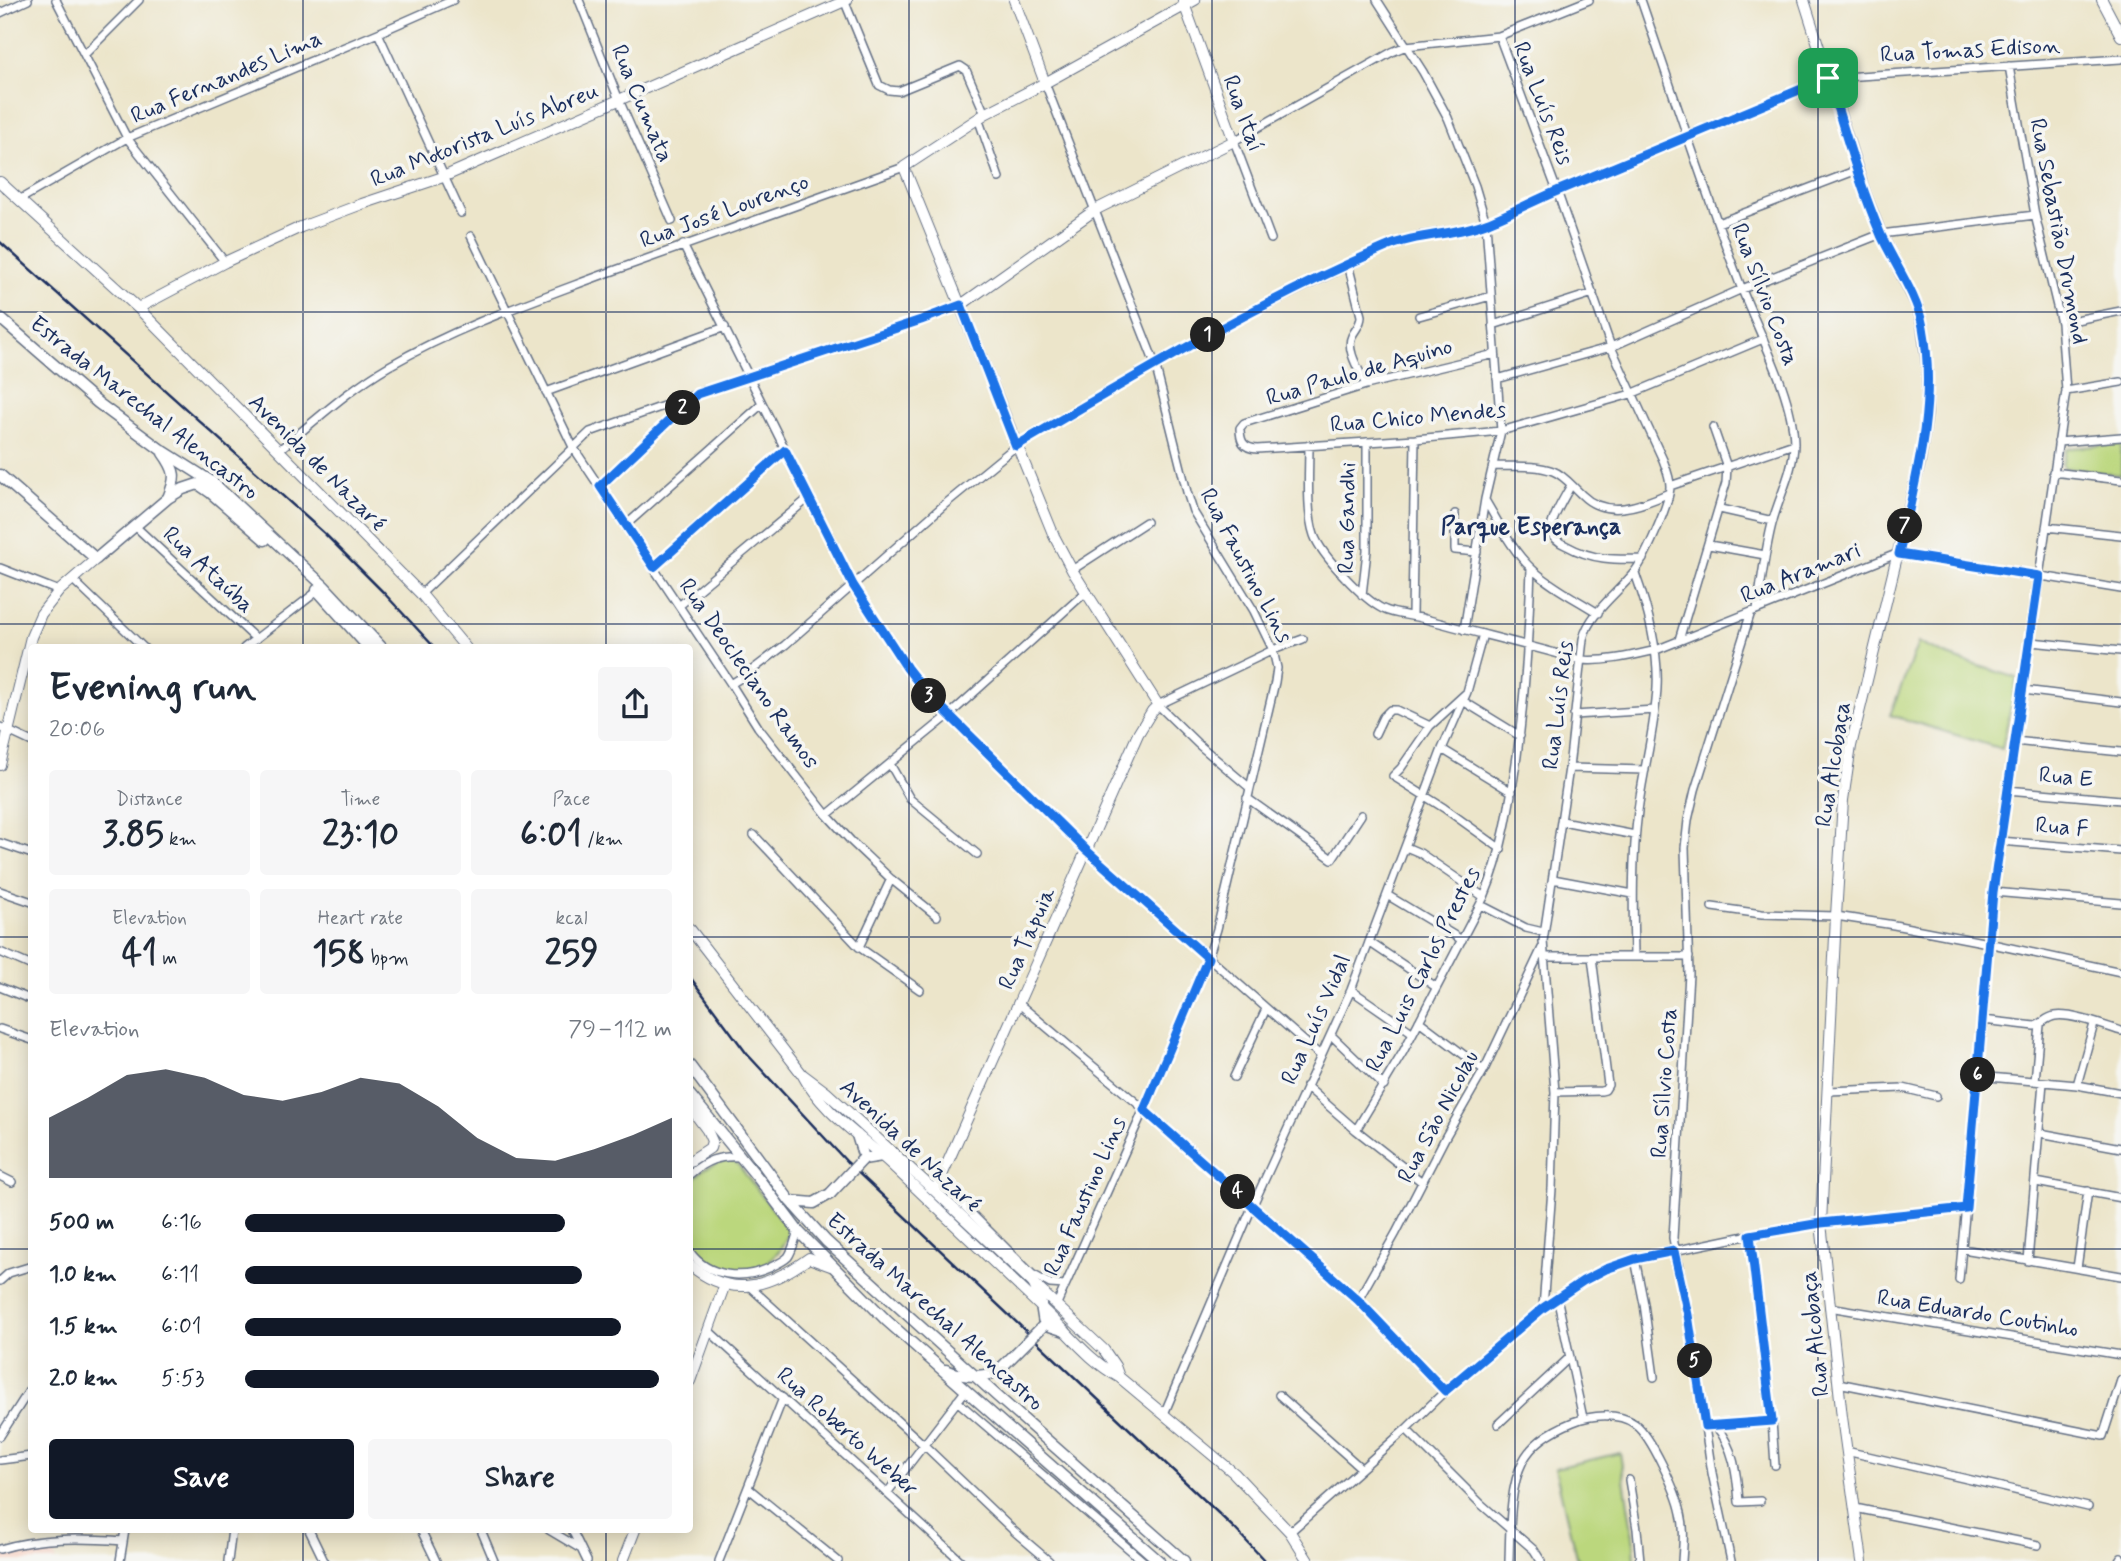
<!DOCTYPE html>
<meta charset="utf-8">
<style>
body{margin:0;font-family:Mynerve,sans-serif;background:#f6f6f7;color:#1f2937;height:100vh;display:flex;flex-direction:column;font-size:26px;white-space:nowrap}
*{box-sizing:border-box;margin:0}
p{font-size:23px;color:#747a83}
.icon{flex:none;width:38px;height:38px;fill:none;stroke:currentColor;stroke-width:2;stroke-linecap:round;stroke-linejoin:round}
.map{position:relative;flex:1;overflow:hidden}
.side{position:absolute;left:28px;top:644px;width:665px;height:889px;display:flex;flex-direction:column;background:#fff;border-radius:7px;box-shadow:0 4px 18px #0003}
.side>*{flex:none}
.pin{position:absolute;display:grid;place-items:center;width:60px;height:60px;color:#fff;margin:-30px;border-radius:14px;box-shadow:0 4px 10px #0006}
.km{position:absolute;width:35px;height:35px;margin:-18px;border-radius:50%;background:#222;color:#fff;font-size:19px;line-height:35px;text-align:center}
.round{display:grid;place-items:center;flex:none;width:74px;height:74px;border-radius:7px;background:#f6f6f7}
.summary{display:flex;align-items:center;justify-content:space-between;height:119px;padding:0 21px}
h1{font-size:38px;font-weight:800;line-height:52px}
.figures{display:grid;grid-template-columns:repeat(3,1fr);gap:10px;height:119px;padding:7px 21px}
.figures div{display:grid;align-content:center;border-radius:7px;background:#f6f6f7;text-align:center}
.figures b{font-size:35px;font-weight:800}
.figures small{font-size:19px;font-weight:400}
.figures p{font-size:19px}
.chart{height:196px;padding:14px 21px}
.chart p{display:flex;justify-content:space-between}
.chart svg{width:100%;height:126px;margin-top:7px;fill:#111827;opacity:.7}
.action{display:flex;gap:14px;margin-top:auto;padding:14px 21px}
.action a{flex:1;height:80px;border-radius:7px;background:#111827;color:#fff;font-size:28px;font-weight:800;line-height:80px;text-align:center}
.action a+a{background:#f6f6f7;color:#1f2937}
ul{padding:0 21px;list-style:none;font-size:23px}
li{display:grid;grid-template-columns:112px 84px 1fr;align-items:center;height:52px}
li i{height:18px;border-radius:9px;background:#111827}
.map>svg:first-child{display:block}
.built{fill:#f6d2c4}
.green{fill:#bbd77d;stroke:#6b836e;stroke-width:2}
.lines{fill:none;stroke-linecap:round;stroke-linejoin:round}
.street-casing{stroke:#646f84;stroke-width:10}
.secondary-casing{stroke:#646f84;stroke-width:12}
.primary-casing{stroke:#646f84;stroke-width:13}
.street{stroke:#fff;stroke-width:7}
.secondary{stroke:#fff;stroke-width:10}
.primary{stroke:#fff;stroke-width:10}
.rail{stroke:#1b2f5e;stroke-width:2.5}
.primary-bridge-casing{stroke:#646f84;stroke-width:13;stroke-linecap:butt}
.primary-bridge{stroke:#fff;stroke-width:10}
.route-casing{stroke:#fff;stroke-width:14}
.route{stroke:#1a73e8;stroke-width:9}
.grid{fill:none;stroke:#1b2f5e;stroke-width:2;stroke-opacity:0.55}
.labels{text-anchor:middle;stroke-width:7;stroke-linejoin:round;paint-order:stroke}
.street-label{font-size:23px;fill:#1b2f5e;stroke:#f6f6f2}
.neighbourhood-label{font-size:24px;font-weight:bold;fill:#1b2f5e;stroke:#f6f6f2}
</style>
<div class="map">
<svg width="2121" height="1561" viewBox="0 0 2121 1561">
<rect width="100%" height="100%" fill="#f6f6f2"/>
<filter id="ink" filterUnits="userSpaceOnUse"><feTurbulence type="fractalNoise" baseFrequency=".0143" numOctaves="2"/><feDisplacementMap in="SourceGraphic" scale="14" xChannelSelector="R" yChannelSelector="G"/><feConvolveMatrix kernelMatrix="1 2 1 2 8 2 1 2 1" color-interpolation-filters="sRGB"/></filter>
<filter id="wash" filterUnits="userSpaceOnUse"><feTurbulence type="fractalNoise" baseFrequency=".00686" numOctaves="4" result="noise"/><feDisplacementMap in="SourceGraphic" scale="28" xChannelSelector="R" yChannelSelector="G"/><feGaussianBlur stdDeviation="1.57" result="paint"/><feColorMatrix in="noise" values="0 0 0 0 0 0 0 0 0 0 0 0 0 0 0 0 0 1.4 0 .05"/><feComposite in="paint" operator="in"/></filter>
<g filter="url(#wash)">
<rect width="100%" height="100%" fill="#ece5ca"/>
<path class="built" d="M34,1549h20l1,12h-55v-5z"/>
<path class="green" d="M2121,444v31l-56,-7 -3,-3 4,-15 4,-2z
M1918,643l32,14 67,21 -15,71 -112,-34z
M726,1160l10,2 54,70 -11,19 -14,14 -15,6h-23l-30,-18 -7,-10v-61l15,-14z
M1620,1453l14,90 1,18h-54l-5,-4 -21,-89z"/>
</g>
<g filter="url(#ink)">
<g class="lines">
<defs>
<path id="street" d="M56,0l71,138 98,124
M579,0l40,100 53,121
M844,0l35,85 10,5 10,1 61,-25 6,4 19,44
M1377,0l46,72 25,46 27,68 11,37 15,208 -16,68 -21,131
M1641,0c33,96 64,192 100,287 17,44 52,108 53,156 0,26 -14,52 -21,77 -8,29 -11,59 -16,89
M0,13l28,-13
M378,33l83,180
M1499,36l58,155 54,156 52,113c3,8 7,17 7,26 0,17 -26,76 -38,89 -16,19 -43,39 -49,64l-14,129 -26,173 12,151 -3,97 -9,119
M85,54l54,-54
M1045,83l110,281 32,128 6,19 61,100 19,39 4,18 -2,14 -58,247 -9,29 -64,151 -88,197
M978,118l21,60
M19,200l108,-62 251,-105 75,-33
M1718,223l139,-53
M471,236l102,211 158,237 27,43 69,88 24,26 40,38 46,37
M1271,239l-37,-98 158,-89 14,-6 93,-10 90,-36
M683,245l170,340 54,83 17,22 162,160 235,206
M1348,264l13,52c0,9 -5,12 -9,20 -7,14 9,37 14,49
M1419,316l72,-20
M2061,323l60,-12
M1493,325l100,-32
M1495,354l-129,31 -122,38 -4,5c0,13 3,20 17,21l158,-10 86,-8 130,-37 132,-55
M1497,379l114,-32 131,-58 139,-55 154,-19
M2066,391l55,-9
M546,392l179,-65
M2058,442l63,-5
M1309,445c0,25 -3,67 5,90 7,20 50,65 69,74 12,6 29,6 42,10 51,14 104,26 155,41 27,2 50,-4 76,-10l243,-97 222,36
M279,450c36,-29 70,-61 110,-84 66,-38 138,-63 210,-90 101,-37 203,-73 305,-109
M1493,466c18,1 42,-2 60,5 11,4 20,16 29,24 24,24 59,11 87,-2
M2053,472l68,8
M1571,485c-5,10 -21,35 -20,46 2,8 9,12 16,15 25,14 48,14 76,13
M600,486l94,-89
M1670,486l124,-42
M1485,500c14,23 26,49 46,68 19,18 45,31 67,45
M1720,509l53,12
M1455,514v36l22,2
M626,525l136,-121
M135,526l121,113
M2046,527l75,8
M1709,545l56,10
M654,567l131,-117
M0,568l59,23
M1072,570l74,-48
M72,579l72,69
M421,594l169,-162 158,-56 173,-56 40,-15
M1362,595l5,-44v-109
M679,606l131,-109
M1412,615l3,-176
M1679,640l47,-157 1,-16 -14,-40
M2031,642l90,9
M244,648l75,-58
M731,684l16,-10 38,-29 159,-140 72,-59 139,-82 91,-49 140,-68 33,-11 48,-7 19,-6 71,-32 271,-113 293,-19
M2023,690l98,12
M1465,694l-35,32 -29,42 -8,8 51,32 57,41
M1463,701l57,35
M1574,715l81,-5
M0,727l32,15
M1375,734l8,-17 7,-7h6l34,16
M2014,741l107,11
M1442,749l70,43
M890,764l20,35 67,55
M1569,768l76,2
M1250,788l-52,-44 -40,-39 115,-55 30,-11
M2007,790l114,10
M1247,798l85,61 29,-44
M827,815l121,-99 139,-125
M1562,821l73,14
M754,835l105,112
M2000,841l121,10
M0,843l32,11
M1406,847l14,6 64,44
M891,879l-32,68 61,43
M1553,879l80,15
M0,891l32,11
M1993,892l128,11
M1387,895l75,45
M1481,905l45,23 17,4
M1712,907l50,7 74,2 58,9 94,18 133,29
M1369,942l67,45
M0,952l32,14
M1634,956c-1,-48 -2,-97 4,-145 5,-41 17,-81 19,-123 2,-39 -9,-79 -22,-115
M1544,957h145
M0,987l32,13
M1351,990l62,43
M1018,1003l126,106 214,191 87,91
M1983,1020l52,6c7,-2 12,-9 20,-10 16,-3 50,10 66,15
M1419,1021l65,49
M0,1029l32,11
M1332,1036l52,50
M1978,1076l99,9 44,8
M1234,1077l32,-68
M2035,1081l5,-56
M2077,1085l17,-61
M1306,1086l50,44 66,52
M1828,1091l75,-3 33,8
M1555,1092l46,-1 4,-1 3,-5 -16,-128
M1356,1130l47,-78 81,-155c19,-45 26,-93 33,-141 8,-62 12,-125 14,-188
M2040,1133l81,15
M690,1174c15,-13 29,-19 50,-17
M0,1176l12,6
M939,1181l93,93 18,10 15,1
M2036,1182l85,16
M1750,1235l22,186 3,44
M1963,1249l158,27
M690,1252c18,25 52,28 79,16 6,-3 14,-6 19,-11 5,-7 7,-18 10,-26
M1635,1259l9,45 10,73
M2028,1261l15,-179
M2077,1268l11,-77
M1959,1280l19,-204 15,-184 73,-501 -5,-68 -26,-108 -26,-149
M0,1281l9,-8 23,-7
M749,1286l175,159 91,87 34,29
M1557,1297l26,121
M1358,1300l38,-67 50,-97 38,-66 58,-122
M1829,1307l292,48
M708,1330l253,231
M1838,1383l265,53 18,-56
M1279,1395l82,73
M957,1401l186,160
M1164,1414l89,-209 98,-215 91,-241 25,-57 16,-58
M1498,1424l72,-67
M1713,1425l59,-4
M1715,1425c19,22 22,49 24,77l21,-1
M1406,1429l75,75 53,46 7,11
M0,1436l32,-50
M1846,1451l242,56
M0,1460l32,-4
M1629,1480l8,49 3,32
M748,1488l90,73
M887,1493l79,-103
M1855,1508l183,37
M309,1530l15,31
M421,1530l15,31
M481,1530l13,31
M549,1530l32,19
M572,1530l15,31
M1290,1532l116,-103 39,-38 98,-83 40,-27 23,-12 29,-10 115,-24 71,-12 145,-15
M0,1549c40,-12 82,-11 123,-8
M120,1561l5,-31
M228,1561l4,-31
M719,1561l64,-163
M1509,1561c1,-30 0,-73 14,-100 10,-19 30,-31 50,-39 18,-7 45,-10 62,2 16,11 42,69 46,89 4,16 2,32 1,48
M1731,1561l-19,-88 -24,-158 -15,-77 16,-264 -4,-126 3,-28 7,-30 56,-178
M2119,1561l2,-3"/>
<path id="secondary" d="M1014,0l31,83
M1804,0l61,193 16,41 36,72 5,18 5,42v47l-7,49 -69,284 -8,54 -7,116 -15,307 21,194 20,144
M2102,0l19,36
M0,182l138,126 283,286 45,54
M961,305l134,-95 139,-69 -51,-140
M138,308l87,-46 76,-35 61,-23 81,-27 404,-177
M0,765l31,-128 10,-23 18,-23 37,-32
M690,929l112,145 24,18 109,99 169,159 11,16 4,11
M802,1074c20,38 59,62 90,91 52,49 103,99 155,148 24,23 43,48 72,64l115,96 56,59 18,29
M690,1107l17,23 5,11 -2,7 -20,13
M935,1191l203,-457 14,-23 6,-6 -86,-135 -18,-34 -150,-369 81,-53 60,-31 150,-83
M690,1265c41,35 79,22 119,-7l22,8
M690,1381l35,-97
M623,1561l12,-31"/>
<path id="primary" d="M0,318l98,85 62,46 52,33 112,104 58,62
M163,453c13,18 14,24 5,45
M0,475l96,84 72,-61 15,-9 15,-5 13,9 54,47
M317,590l52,58
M690,1066l100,135 36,40 171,155 187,165
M690,1095l68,83 40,53 89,90 272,240
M857,1135l7,23
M863,1159l19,-3 19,6
M790,1201l24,2 16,-9
M1033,1283l7,15 4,26 -1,2
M1044,1324l21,7
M946,1370c15,7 44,10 57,-4"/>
</defs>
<use href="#street" class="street-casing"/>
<use href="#secondary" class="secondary-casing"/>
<use href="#primary" class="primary-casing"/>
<use href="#street" class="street"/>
<use href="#secondary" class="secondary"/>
<use href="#primary" class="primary"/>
<path class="rail" d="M0,242l324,291 59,59 52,56
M690,977l57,77 100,108 388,367 30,32"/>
<defs>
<path id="primary-bridge" d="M830,1194l33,-35
M1003,1366l40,-40"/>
</defs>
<use href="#primary-bridge" class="primary-bridge-casing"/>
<use href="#primary-bridge" class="primary-bridge"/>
</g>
</g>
<g class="lines" filter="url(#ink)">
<defs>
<path id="route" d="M1828,78c17,53 31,106 53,157 14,30 36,60 42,92 14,77 -7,152 -24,227l140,22 -46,316 -27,316 -145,15 -71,12 22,186 -67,5 -17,-111 -14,-64 -39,8 -29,10 -23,12 -40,27 -98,83 -87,-91 -214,-190 64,-152 -122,-108 -162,-160 -17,-22 -54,-83 -68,-135 -131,117 -54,-81 97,-92 224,-74 40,-15 55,141c120,-70 240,-143 368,-198 33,-15 69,-12 102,-25 28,-11 55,-26 83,-37 86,-36 172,-72 259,-108z"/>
</defs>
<use href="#route" class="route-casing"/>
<use href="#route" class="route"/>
</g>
<path class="grid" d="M303,0v648M606,0v648M909,0v1561M1212,0v1561M1515,0v1561M1818,0v1561M0,312h2121M0,624h2121M0,937h32M690,937h1431M0,1249h32M690,1249h1431M303,1530v31M606,1530v31"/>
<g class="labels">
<g class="street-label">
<text transform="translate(1970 49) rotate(-3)" y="8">Rua Tomas Edison</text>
<text transform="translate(226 76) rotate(-23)" y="8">Rua Fernandes Lima</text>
<text transform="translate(643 103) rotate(67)" y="8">Rua Cumata</text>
<text transform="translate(1544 103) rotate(69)" y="8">Rua Luís Reis</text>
<text transform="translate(1244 113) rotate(70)" y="8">Rua Itaí</text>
<text transform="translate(484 134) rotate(-22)" y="8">Rua Motorista Luís Abreu</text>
<text transform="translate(724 210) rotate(-20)" y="8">Rua José Lourenço</text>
<text transform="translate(2060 231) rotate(79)" y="8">Rua Sebastião Drumond</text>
<text transform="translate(1766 294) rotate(69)" y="8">Rua Sílvio Costa</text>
<text transform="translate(1359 371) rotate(-16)" y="8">Rua Paulo de Aquino</text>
<text transform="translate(145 407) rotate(38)" y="8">Estrada Marechal Alencastro</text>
<text transform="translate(1418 416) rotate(-5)" y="8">Rua Chico Mendes</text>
<text transform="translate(318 462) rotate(45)" y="8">Avenida de Nazaré</text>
<text transform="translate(1346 518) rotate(-89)" y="8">Rua Gandhi</text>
<text transform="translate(1247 565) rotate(62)" y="8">Rua Faustino Lins</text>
<text transform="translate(209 569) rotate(43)" y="8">Rua Ataúba</text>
<text transform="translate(1800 572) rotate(-22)" y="8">Rua Aramari</text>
<text transform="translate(750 673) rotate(55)" y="8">Rua Deocleciano Ramos</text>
<text transform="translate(1557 705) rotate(-83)" y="8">Rua Luís Reis</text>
<text transform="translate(1832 764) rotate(-81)" y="8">Rua Alcobaça</text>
<text transform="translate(2066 776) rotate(5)" y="8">Rua E</text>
<text transform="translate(2062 826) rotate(5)" y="8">Rua F</text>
<text transform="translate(1026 938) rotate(-66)" y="8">Rua Tapuia</text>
<text transform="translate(1422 969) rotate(-63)" y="8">Rua Luis Carlos Prestes</text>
<text transform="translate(1315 1019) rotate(-66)" y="8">Rua Luís Vidal</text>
<text transform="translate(1663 1083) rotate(-86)" y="8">Rua Sílvio Costa</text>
<text transform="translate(1437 1116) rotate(-62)" y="8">Rua São Nicolau</text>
<text transform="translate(911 1145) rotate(43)" y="8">Avenida de Nazaré</text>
<text transform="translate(1084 1196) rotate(-66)" y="8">Rua Faustino Lins</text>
<text transform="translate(936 1311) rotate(42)" y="8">Estrada Marechal Alencastro</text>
<text transform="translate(1978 1312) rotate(9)" y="8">Rua Eduardo Coutinho</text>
<text transform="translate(1814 1334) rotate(-96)" y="8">Rua Alcobaça</text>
<text transform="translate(848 1431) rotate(42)" y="8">Rua Roberto Weber</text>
</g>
<g class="neighbourhood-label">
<text x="1531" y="534">Parque Esperança</text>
</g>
</g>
</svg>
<div class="pin" style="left:1828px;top:78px;background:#1e9e55"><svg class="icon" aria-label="arrive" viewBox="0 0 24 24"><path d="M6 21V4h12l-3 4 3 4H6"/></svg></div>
<b class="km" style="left:1208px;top:335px">1</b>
<b class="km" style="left:683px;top:408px">2</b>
<b class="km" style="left:929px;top:696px">3</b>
<b class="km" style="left:1238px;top:1192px">4</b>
<b class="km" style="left:1695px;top:1361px">5</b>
<b class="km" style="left:1978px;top:1075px">6</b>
<b class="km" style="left:1905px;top:526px">7</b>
<section class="side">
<div class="summary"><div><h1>Evening run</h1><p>20:06</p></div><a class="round"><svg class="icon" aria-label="share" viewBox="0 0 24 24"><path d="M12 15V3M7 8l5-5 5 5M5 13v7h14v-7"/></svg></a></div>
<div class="figures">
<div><p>Distance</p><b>3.85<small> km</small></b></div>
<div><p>Time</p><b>23:10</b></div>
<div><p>Pace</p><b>6:01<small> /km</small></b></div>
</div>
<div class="figures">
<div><p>Elevation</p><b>41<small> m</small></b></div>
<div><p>Heart rate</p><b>158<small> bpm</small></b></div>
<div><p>kcal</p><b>259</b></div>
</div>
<div class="chart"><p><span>Elevation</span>79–112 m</p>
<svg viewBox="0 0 160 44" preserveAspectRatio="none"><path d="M0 44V23L10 16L20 8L30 6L40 9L50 15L60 17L70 14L80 9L90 11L100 19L110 30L120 37L130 38L140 34L150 29L160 23V44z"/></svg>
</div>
<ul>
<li><b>500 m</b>6:16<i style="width:75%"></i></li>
<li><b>1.0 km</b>6:11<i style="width:79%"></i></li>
<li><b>1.5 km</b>6:01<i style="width:88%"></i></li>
<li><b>2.0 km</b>5:53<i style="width:97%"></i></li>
</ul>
<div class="action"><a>Save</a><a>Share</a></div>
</section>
</div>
